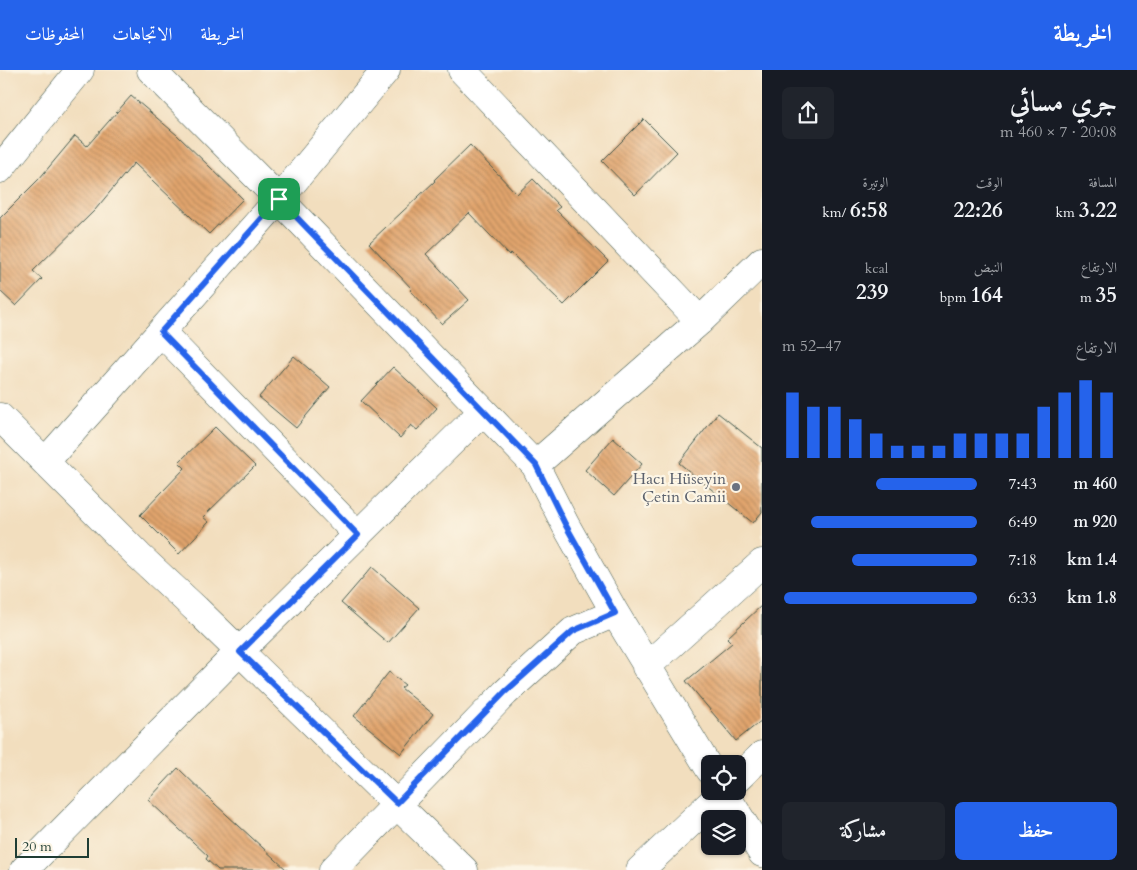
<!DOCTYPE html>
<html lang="ar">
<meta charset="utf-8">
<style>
body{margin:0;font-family:Cardo,Amiri,serif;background:#20242c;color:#f1f3f6;direction:rtl;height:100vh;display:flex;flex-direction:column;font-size:19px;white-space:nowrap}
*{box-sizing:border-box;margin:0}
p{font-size:16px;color:#9ea1a6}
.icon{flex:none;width:28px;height:28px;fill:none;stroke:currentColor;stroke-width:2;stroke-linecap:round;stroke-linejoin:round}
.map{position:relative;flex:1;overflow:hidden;direction:ltr}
.drawer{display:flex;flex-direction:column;background:#171b24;width:375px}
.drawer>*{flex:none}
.controls{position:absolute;left:701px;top:685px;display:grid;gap:10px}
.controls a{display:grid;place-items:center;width:45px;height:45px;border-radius:8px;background:#171b24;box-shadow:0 1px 4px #0004;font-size:25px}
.scale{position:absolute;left:15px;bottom:12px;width:74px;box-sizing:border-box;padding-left:5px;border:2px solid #1f3d34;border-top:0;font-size:14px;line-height:18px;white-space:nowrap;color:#1f3d34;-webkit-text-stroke:4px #fcf5e5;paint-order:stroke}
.pin{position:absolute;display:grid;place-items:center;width:42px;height:42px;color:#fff;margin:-21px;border-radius:10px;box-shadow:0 2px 8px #0006}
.round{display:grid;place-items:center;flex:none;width:52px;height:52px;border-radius:8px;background:#20242c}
.head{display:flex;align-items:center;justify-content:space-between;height:85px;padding:0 20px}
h1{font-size:28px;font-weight:800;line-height:38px}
.stats{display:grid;grid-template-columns:repeat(3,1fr);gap:8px;height:85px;padding:5px 20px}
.stats div{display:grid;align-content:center}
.stats b{font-size:21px;font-weight:800}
.stats small{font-size:14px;font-weight:400}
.stats p{font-size:14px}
.chart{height:140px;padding:10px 20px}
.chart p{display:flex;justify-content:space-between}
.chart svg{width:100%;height:90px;margin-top:5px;stroke:#2563eb;stroke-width:6}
.action{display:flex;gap:10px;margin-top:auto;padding:10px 20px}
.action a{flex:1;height:58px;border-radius:8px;background:#2563eb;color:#fff;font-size:20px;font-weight:800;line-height:58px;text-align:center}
.action a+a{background:#20242c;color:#f1f3f6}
ul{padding:0 20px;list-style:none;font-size:16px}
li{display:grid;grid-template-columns:80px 60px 1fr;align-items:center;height:38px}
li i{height:12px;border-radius:6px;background:#2563eb}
header{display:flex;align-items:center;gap:30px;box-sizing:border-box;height:70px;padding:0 25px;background:#2563eb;color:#fff}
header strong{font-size:24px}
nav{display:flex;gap:28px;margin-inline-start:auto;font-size:18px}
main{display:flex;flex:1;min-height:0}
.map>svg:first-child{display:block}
.building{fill:url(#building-back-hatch)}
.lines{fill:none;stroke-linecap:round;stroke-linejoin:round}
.minor-casing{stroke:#3f5549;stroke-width:29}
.minor{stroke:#fff;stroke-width:28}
.route-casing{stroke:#fff;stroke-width:10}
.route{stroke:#2563eb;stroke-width:6}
.worship-dot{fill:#6b7280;stroke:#fcf5e5;stroke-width:2}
.labels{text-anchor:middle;stroke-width:4.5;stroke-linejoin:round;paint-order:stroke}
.worship-label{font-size:16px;fill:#5b616d;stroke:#fcf5e5;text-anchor:end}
</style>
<header>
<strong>الخريطة</strong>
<nav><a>الخريطة</a><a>الاتجاهات</a><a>المحفوظات</a></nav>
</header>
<main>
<section class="drawer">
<div class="head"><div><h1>جري مسائي</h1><p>20:08 · 7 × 460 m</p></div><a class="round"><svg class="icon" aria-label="share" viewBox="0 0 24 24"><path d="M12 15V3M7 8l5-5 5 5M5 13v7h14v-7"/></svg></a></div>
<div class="stats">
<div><p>المسافة</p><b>3.22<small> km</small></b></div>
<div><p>الوقت</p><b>22:26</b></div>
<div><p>الوتيرة</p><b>6:58<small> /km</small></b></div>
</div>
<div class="stats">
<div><p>الارتفاع</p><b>35<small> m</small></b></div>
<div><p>النبض</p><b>164<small> bpm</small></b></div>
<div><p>kcal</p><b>239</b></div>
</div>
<div class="chart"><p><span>الارتفاع</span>47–52 m</p>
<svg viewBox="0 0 160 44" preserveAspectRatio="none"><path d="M5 44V12M15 44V19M25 44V19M35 44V25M45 44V32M55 44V38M65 44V38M75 44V38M85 44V32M95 44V32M105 44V32M115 44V32M125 44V19M135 44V12M145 44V6M155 44V12"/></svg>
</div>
<ul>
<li><b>460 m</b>7:43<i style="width:52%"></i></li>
<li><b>920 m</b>6:49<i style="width:85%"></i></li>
<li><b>1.4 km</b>7:18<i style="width:64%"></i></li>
<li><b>1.8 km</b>6:33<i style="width:99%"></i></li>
</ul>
<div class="action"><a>حفظ</a><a>مشاركة</a></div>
</section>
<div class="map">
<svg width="762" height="800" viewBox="0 0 762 800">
<defs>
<pattern id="building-back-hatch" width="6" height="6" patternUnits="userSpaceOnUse" patternTransform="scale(1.25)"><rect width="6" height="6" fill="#e1a46d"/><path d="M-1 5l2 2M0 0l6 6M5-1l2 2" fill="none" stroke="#b6875a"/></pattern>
</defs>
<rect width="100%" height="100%" fill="#fcf5e5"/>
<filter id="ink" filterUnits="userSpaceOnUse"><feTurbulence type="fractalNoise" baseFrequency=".02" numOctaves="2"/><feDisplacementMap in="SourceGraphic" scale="10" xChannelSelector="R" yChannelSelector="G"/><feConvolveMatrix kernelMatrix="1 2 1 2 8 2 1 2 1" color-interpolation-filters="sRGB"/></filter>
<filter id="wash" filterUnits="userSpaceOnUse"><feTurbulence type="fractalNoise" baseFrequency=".0096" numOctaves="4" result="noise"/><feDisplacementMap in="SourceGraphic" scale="20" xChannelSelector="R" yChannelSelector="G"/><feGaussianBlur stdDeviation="1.12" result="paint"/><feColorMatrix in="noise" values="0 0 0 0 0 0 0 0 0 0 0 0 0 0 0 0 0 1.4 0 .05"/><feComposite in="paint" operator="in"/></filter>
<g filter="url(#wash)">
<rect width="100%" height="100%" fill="#f2debe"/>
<g id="blocks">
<path class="building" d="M131,26l46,39 66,64 -34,35 -75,-71 -39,47 -62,61 9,8 -26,27 -16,-15v-73l39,-39 36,-43 12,10z
M644,49l33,33 -42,43 -33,-34z
M470,75l47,49 16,-15 27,28 -4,3 52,51 -44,44 -53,-52 -2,2 -40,-42 -43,41 43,46 -27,24 -32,-34 2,-1 -43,-46 66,-62 -1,-1z
M294,286l36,31 -34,41 -37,-31z
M393,297l44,41 -20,22 -6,-5 -11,13 -39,-37z
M718,343l44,35v64l-9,11 -74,-60z
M215,357l40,39 -52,51 6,5 -30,32 -39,-39 45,-47 -6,-6z
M613,368l29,26 -28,32 -29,-26z
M372,497l47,41 -31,35 -47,-40z
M762,535v115l-26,21 -50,-60 46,-38 -5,-5z
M389,602l16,13 -4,3 32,26 -32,40 -47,-38z
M178,698l37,36 72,66h-69l-12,-11 2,-3 -60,-56z"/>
</g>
</g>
<g filter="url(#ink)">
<use href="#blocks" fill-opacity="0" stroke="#3f5549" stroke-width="1"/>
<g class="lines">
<defs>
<path id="minor" d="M151,0l128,129 256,266 30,59 50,89 95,157
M462,0l238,251
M0,99l80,-99
M161,262l197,203
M0,347l139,139 57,53 268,261
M45,392l234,-263 107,-129
M535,395l165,-144 62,-60
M646,597l116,-104
M738,708l24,-23
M723,721l39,62
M24,800l215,-218 244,-241
M333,800l172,-177 68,-62 42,-18
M640,800l84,-79"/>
</defs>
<use href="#minor" class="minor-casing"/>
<use href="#minor" class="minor"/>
</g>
</g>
<g class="lines" filter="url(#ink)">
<defs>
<path id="route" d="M279,129l257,266 29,59 50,89 -42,18 -68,61 -108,111 -157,-151 118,-117 -197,-203z"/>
</defs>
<use href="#route" class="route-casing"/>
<use href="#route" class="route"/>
</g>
<circle class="worship-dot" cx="736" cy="417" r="5"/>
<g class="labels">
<g class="worship-label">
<text x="726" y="414">Hacı Hüseyin<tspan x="726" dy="18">Çetin Camii</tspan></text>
</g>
</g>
</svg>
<div class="controls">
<a><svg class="icon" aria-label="locate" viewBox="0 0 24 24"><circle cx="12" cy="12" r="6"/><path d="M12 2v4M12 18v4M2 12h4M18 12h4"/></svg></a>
<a><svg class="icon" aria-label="layers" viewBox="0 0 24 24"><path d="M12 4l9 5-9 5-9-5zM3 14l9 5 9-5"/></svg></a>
</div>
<div class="scale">20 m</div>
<div class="pin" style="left:279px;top:129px;background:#1e9e55"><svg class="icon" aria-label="arrive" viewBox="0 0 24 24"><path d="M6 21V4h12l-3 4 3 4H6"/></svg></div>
</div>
</main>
